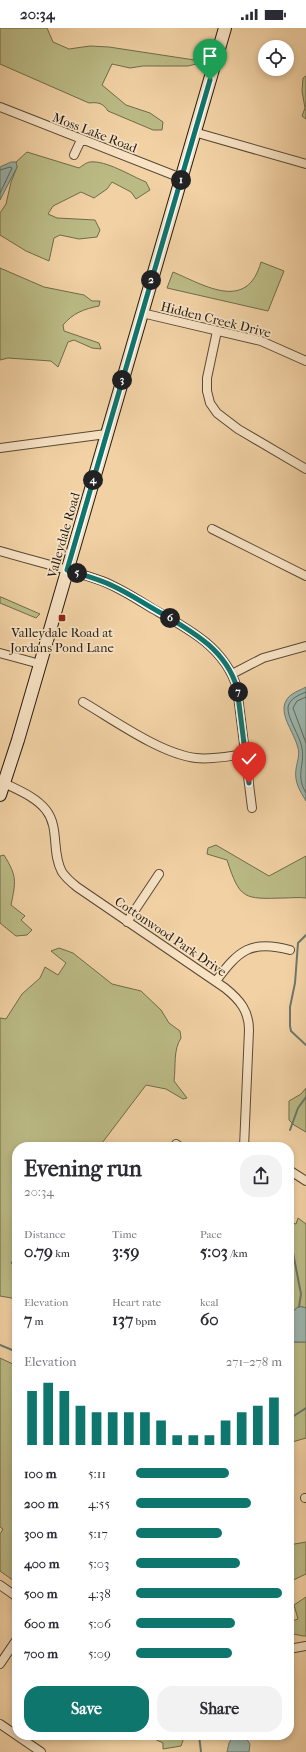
<!DOCTYPE html>
<meta charset="utf-8">
<style>
body{margin:0;font-family:"IM FELL French Canon",serif;background:#f2f2f3;color:#2b2b33;height:100vh;display:flex;flex-direction:column;font-size:15px;white-space:nowrap}
*{box-sizing:border-box;margin:0}
p{font-size:13px;color:#7c7c81}
.icon{flex:none;width:22px;height:22px;fill:none;stroke:currentColor;stroke-width:2;stroke-linecap:round;stroke-linejoin:round}
.map{position:relative;flex:1;overflow:hidden}
.panel{position:absolute;left:12px;top:1114px;width:282px;height:598px;display:flex;flex-direction:column;background:#fff;border-radius:16px;box-shadow:0 2px 6px #0003}
.panel>*{flex:none}
.tools{position:absolute;left:258px;top:12px;display:grid;gap:8px}
.tools a{display:grid;place-items:center;width:36px;height:36px;border-radius:50%;background:#fff;box-shadow:0 2px 6px #0003;font-size:20px}
.pin{position:absolute;display:grid;place-items:center;width:34px;height:34px;color:#fff;margin:-41px -17px;border-radius:50% 50% 50% 0;rotate:-45deg;box-shadow:0 0 4px #0007}
.pin .icon{rotate:45deg}
.km{position:absolute;width:20px;height:20px;margin:-10px;border-radius:50%;background:#222;color:#fff;font-size:11px;line-height:20px;text-align:center}
.round{display:grid;place-items:center;flex:none;width:42px;height:42px;border-radius:16px;background:#f2f2f3}
.head{display:flex;align-items:center;justify-content:space-between;height:68px;padding:0 12px}
h1{font-size:22px;font-weight:700;line-height:30px}
.stats{display:grid;grid-template-columns:repeat(3,1fr);gap:6px;height:68px;padding:4px 12px}
.stats div{display:grid;align-content:center}
.stats b{font-size:17px;font-weight:700}
.stats small{font-size:11px;font-weight:400}
.stats p{font-size:11px}
.chart{height:112px;padding:8px 12px}
.chart p{display:flex;justify-content:space-between}
.chart svg{width:100%;height:72px;margin-top:4px;stroke:#0f766e;stroke-width:6}
.primary-button{display:flex;gap:8px;margin-top:auto;padding:8px 12px}
.primary-button a{flex:1;height:46px;border-radius:16px;background:#0f766e;color:#fff;font-size:16px;font-weight:700;line-height:46px;text-align:center}
.primary-button a+a{background:#f2f2f3;color:#2b2b33}
ul{padding:0 12px;list-style:none;font-size:13px}
li{display:grid;grid-template-columns:64px 48px 1fr;align-items:center;height:30px}
li i{height:10px;border-radius:5px;background:#0f766e}
.status{display:flex;justify-content:space-between;align-items:center;height:28px;padding:0 20px;background:#fff;direction:ltr}
.status svg{height:11px;fill:currentColor}
.map>svg:first-child{display:block}
.green{fill:#bbbb86;stroke:#706b4b}
.water{fill:#9cb6ad;stroke:#6c786e}
.lines{fill:none;stroke-linecap:round;stroke-linejoin:round}
.shore{stroke:#60685e;stroke-width:1}
.stream{stroke:#6c786e;stroke-width:2}
.street-casing{stroke:#584935;stroke-width:10}
.secondary-casing{stroke:#251b10;stroke-width:14}
.street{stroke:#f7e2c4;stroke-width:8}
.secondary{stroke:#f7e2c4;stroke-width:12}
.route-casing{stroke:#fff;stroke-width:8}
.route{stroke:#0f766e;stroke-width:5}
.poi-dot{fill:#8f2418;stroke:#f7e2c4;stroke-width:1.5}
.labels{text-anchor:middle;stroke-width:3.5;stroke-linejoin:round;paint-order:stroke}
.street-label{font-size:13px;fill:#251b10;stroke:#f7e2c4}
.poi-label{font-size:13px;fill:#251b10;stroke:#f7e2c4}
</style>
<div class="status"><b>20:34</b><svg viewBox="0 0 49 12"><path d="M0 12V9h3v3zM5 12V6h3v6zM10 12V3h3v9zM15 12V0h3v12zM26 1h20v11H26zM47 4h2v5h-2z"/></svg></div>
<div class="map">
<svg width="306" height="1724" viewBox="0 0 306 1724">
<rect width="100%" height="100%" fill="#f2d2a5"/>
<filter id="stains"><feTurbulence type="fractalNoise" baseFrequency=".005" numOctaves="4"/><feColorMatrix values="0 0 0 0 .2 0 0 0 0 .09 0 0 0 0 .02 0 0 0 .5 -.17"/></filter>
<radialGradient id="worn" r=".72"><stop offset=".6" stop-color="#630" stop-opacity="0"/><stop offset="1" stop-color="#630" stop-opacity=".3"/></radialGradient>
<path class="green" d="M0,0h47l6,14 16,7 21,-3 19,1 92,14 -5,3 -8,2h-45l-13,2 -18,-4 -10,21 24,20 24,8 13,9 -1,8h-9l-45,-19c-5,-8 -10,-9 -19,-8l-89,-39z
M306,48v43l-4,-3 3,-8 -3,-17 1,-13z
M27,124l52,16c3,-2 8,-6 11,-6 16,-2 41,14 56,20l4,8 -14,9 -5,-7 -19,-10 -5,7 -13,9 -13,-6 -28,14 -5,8 9,4 38,2 5,10 -3,7 -18,2 -19,-4 -6,3 -5,23 -23,-10 -26,-16v-22l6,-9 5,-22 6,-15 -1,-5z
M261,234l23,9 -16,40 -101,-23 6,-16c33,14 74,40 88,-10z
M0,240l44,19 40,8 8,6h8l-1,5c-15,3 -26,7 -36,19l1,6 35,12 2,6 -9,-1 -18,-8 -6,2 -10,25 -7,-6 -43,-3 -8,2z
M0,569h1l39,17 -4,4 -36,-15z
M216,817l53,31 37,-20v42c-7,-1 -15,0 -22,0 -40,1 -44,2 -57,-38l-20,-6 1,-6z
M4,827c13,21 12,26 7,50l14,11 -4,4 11,10 -5,5 -11,1 -16,-13v-67z
M59,920l14,5 39,31 29,7 20,19 8,13 11,8 1,7c-8,12 -5,28 -7,43l13,17 -4,1 -17,-10 -20,-4 -47,62h-82v108l-6,8 6,4v32l-17,-3v-278l6,1 16,-25 18,-16 5,-11 13,8 8,-12 -15,-12z
M306,1060v44l-12,-7 -5,-5v-19l12,-7z
M298,1190l8,6v84l-7,-2 -10,9v-93l7,2z
M289,1314h17v96l-17,5z
M0,1330l17,8v217l-17,-12v-37l3,-5 -3,-2z
M306,1514v32l-17,8v-37z
M306,1569v39h-3l-14,-3v-11l9,-3 -4,-14z
M146,1707h39l-4,11 -18,3v-6z"/>
<path class="water" d="M11,134h5l1,5 -17,33v-33z
M306,659v114c-6,-10 -12,-19 -10,-32 1,-7 4,-14 2,-21 -3,-13 -15,-28 -14,-41 2,-13 13,-15 22,-20z
M299,1278l7,2v34h-17v-27z
M240,1708l6,2 4,6 -1,8h-22l2,-9 3,-5z"/>
<g class="lines">
<path class="shore" d="M0,142l10,-3 2,1 -12,25
M306,664c-7,3 -16,6 -18,15 -1,11 12,29 14,41 3,18 -7,27 4,45
M306,669l-9,4 -4,7 13,35"/>
<path class="stream" d="M306,907l-8,8 -3,40 -5,24v19l1,5 15,14
M290,1102l8,-22 8,-11
M289,1204l12,62 -2,13
M0,1317l17,7
M289,1391l17,-11
M199,1707l2,17"/>
<defs>
<path id="street" d="M0,79l181,71
M194,104l112,32
M74,127l7,-15
M142,285l119,28 45,20
M217,303l-10,47v13l3,12 7,10 21,16 68,40
M0,420l106,-14
M212,501l94,47
M0,523c34,10 69,18 102,30 18,7 35,18 51,28 34,19 72,38 84,79l15,120
M0,625l40,11
M232,646l31,-16 43,-12
M83,674c31,18 78,52 113,56 16,2 33,-2 49,-4
M4,755c14,7 32,14 42,27 14,18 5,42 16,62 4,6 10,11 15,15l148,101c15,12 24,23 24,42l-5,117
M127,894l32,-48
M216,953c22,-30 35,-42 74,-31
M176,1116l4,3
M289,1142l17,11
M305,1470h1
M0,1557l17,12
M289,1621l17,-3
M0,1636l17,-25
M0,1696l41,28"/>
<path id="secondary" d="M0,767l18,-55 207,-712"/>
</defs>
<use href="#street" class="street-casing"/>
<use href="#secondary" class="secondary-casing"/>
<use href="#street" class="street"/>
<use href="#secondary" class="secondary"/>
</g>
<g class="lines">
<defs>
<path id="route" d="M210,52l-143,490c16,5 32,9 46,16 17,8 32,18 48,27 32,19 65,37 76,75l12,95"/>
</defs>
<use href="#route" class="route-casing"/>
<use href="#route" class="route"/>
</g>
<rect class="poi-dot" x="58" y="586" width="8" height="8" rx="2"/>
<g class="labels">
<g class="street-label">
<text transform="translate(95 104) rotate(21)" y="5">Moss Lake Road</text>
<text transform="translate(216 291) rotate(14)" y="5">Hidden Creek Drive</text>
<text transform="translate(63 507) rotate(-74)" y="5">Valleydale Road</text>
<text transform="translate(171 908) rotate(34)" y="5">Cottonwood Park Drive</text>
</g>
<g class="poi-label">
<text x="62" y="609">Valleydale Road at<tspan x="62" dy="15">Jordans Pond Lane</tspan></text>
</g>
</g>
<rect width="100%" height="100%" filter="url(#stains)"/>
<rect width="100%" height="100%" fill="url(#worn)"/>
</svg>
<div class="tools">
<a><svg class="icon" aria-label="locate" viewBox="0 0 24 24"><circle cx="12" cy="12" r="6"/><path d="M12 2v4M12 18v4M2 12h4M18 12h4"/></svg></a>
</div>
<div class="pin" style="left:210px;top:52px;background:#1e9e55"><svg class="icon" aria-label="arrive" viewBox="0 0 24 24"><path d="M6 21V4h12l-3 4 3 4H6"/></svg></div>
<div class="pin" style="left:249px;top:755px;background:#d93025"><svg class="icon" aria-label="check" viewBox="0 0 24 24"><path d="M5 12l5 5 9-10"/></svg></div>
<b class="km" style="left:181px;top:152px">1</b>
<b class="km" style="left:151px;top:252px">2</b>
<b class="km" style="left:122px;top:352px">3</b>
<b class="km" style="left:93px;top:452px">4</b>
<b class="km" style="left:77px;top:545px">5</b>
<b class="km" style="left:170px;top:590px">6</b>
<b class="km" style="left:238px;top:664px">7</b>
<section class="panel">
<div class="head"><div><h1>Evening run</h1><p>20:34</p></div><a class="round"><svg class="icon" aria-label="share" viewBox="0 0 24 24"><path d="M12 15V3M7 8l5-5 5 5M5 13v7h14v-7"/></svg></a></div>
<div class="stats">
<div><p>Distance</p><b>0.79<small> km</small></b></div>
<div><p>Time</p><b>3:59</b></div>
<div><p>Pace</p><b>5:03<small> /km</small></b></div>
</div>
<div class="stats">
<div><p>Elevation</p><b>7<small> m</small></b></div>
<div><p>Heart rate</p><b>137<small> bpm</small></b></div>
<div><p>kcal</p><b>60</b></div>
</div>
<div class="chart"><p><span>Elevation</span>271–278 m</p>
<svg viewBox="0 0 160 44" preserveAspectRatio="none"><path d="M5 44V11M15 44V6M25 44V11M35 44V20M45 44V24M55 44V24M65 44V24M75 44V24M85 44V29M95 44V38M105 44V38M115 44V38M125 44V29M135 44V24M145 44V20M155 44V15"/></svg>
</div>
<ul>
<li><b>100 m</b>5:11<i style="width:64%"></i></li>
<li><b>200 m</b>4:55<i style="width:79%"></i></li>
<li><b>300 m</b>5:17<i style="width:59%"></i></li>
<li><b>400 m</b>5:03<i style="width:71%"></i></li>
<li><b>500 m</b>4:38<i style="width:100%"></i></li>
<li><b>600 m</b>5:06<i style="width:68%"></i></li>
<li><b>700 m</b>5:09<i style="width:66%"></i></li>
</ul>
<div class="primary-button"><a>Save</a><a>Share</a></div>
</section>
</div>
